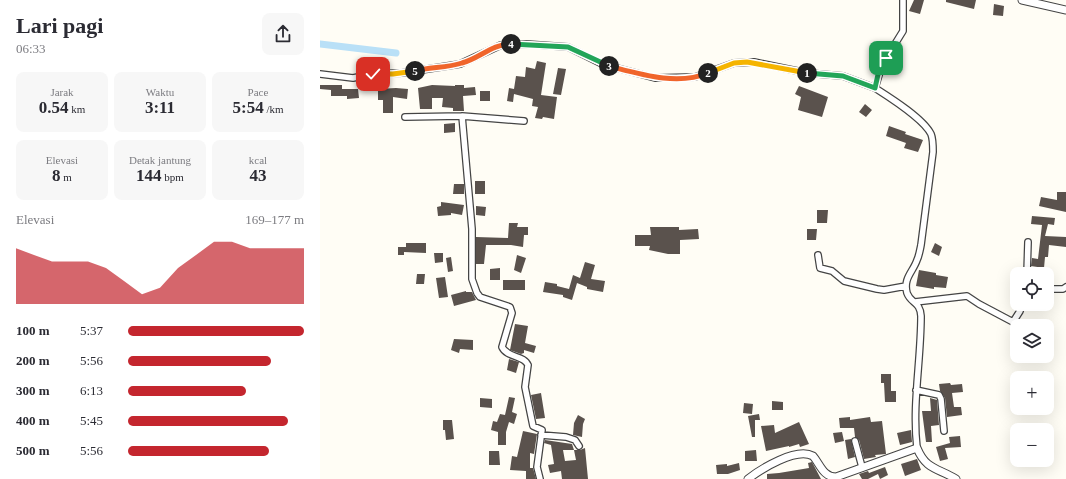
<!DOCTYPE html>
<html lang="id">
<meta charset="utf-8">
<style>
body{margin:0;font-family:"Times New Roman",serif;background:#f7f7f7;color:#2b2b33;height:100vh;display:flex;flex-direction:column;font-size:15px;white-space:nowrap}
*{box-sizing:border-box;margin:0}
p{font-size:13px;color:#7c7c81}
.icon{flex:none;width:22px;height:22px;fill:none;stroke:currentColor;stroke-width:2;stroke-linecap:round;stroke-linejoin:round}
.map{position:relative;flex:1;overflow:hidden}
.drawer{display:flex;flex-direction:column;background:#fff;width:320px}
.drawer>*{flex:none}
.controls{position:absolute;left:690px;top:267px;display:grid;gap:8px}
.controls a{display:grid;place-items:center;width:44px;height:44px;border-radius:8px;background:#fff;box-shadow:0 4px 16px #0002;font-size:20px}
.pin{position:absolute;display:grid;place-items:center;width:34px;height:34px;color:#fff;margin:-17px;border-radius:8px;box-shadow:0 2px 6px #0006}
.km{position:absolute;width:20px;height:20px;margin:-10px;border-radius:50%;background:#222;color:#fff;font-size:11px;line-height:20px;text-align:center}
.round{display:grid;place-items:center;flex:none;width:42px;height:42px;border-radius:8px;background:#f7f7f7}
.summary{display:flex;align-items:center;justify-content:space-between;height:68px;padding:0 16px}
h1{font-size:22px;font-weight:700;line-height:30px}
.figures{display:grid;grid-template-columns:repeat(3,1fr);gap:6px;height:68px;padding:4px 16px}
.figures div{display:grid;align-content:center;border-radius:8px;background:#f7f7f7;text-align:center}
.figures b{font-size:17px;font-weight:700}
.figures small{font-size:11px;font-weight:400}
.figures p{font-size:11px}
.chart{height:112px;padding:8px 16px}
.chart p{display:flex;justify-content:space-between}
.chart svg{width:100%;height:72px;margin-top:4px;fill:#c4262e;opacity:.7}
ul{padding:0 16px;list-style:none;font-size:13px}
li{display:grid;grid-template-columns:64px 48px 1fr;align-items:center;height:30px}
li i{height:10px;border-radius:5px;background:#c4262e}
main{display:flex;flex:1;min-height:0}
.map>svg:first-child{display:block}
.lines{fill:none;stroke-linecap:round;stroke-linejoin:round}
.canal{stroke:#b9e0f7;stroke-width:7}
.building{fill:#5a524d}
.minor-casing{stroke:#444;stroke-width:8}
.tertiary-casing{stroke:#444;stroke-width:9}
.minor{stroke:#fff;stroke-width:5.5}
.tertiary{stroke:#fff;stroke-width:7}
.split-1-casing{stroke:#fff;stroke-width:8}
.split-2-casing{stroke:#fff;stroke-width:8}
.split-3-casing{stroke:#fff;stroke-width:8}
.split-4-casing{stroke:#fff;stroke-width:8}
.split-5-casing{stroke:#fff;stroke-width:8}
.split-6-casing{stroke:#fff;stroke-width:8}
.split-1{stroke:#22a559;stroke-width:5}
.split-2{stroke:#f5b400;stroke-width:5}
.split-3{stroke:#f0652b;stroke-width:5}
.split-4{stroke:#22a559;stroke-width:5}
.split-5{stroke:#f0652b;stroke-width:5}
.split-6{stroke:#f5b400;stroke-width:5}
</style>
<main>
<section class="drawer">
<div class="summary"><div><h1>Lari pagi</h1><p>06:33</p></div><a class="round"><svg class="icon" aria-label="share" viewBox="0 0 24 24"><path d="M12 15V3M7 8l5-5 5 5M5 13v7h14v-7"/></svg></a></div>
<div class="figures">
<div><p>Jarak</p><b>0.54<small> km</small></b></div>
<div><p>Waktu</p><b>3:11</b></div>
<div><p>Pace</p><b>5:54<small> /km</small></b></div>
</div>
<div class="figures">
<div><p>Elevasi</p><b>8<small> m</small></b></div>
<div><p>Detak jantung</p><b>144<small> bpm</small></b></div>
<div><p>kcal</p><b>43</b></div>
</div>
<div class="chart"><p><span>Elevasi</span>169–177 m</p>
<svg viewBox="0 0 160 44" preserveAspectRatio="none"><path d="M0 44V10L10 14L20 18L30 18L40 18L50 22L60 30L70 38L80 34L90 22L100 14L110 6L120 6L130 10L140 10L150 10L160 10V44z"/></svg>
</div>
<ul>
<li><b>100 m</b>5:37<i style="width:100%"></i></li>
<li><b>200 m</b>5:56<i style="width:81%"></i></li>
<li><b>300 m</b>6:13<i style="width:67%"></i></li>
<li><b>400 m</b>5:45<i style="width:91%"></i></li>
<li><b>500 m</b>5:56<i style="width:80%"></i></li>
</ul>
</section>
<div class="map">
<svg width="746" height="479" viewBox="0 0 746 479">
<rect width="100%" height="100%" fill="#fffdf5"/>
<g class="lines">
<path class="canal" d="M0,44l76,9"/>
</g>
<path class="building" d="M594,0h10l-4,14 -11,-3z
M626,0h30l-2,9 -28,-7z
M674,4l10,2 -1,10 -10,-1z
M217,61l9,2 -5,32 16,2 -3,22 -11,-2 -1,2 -7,-1 3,-11 -6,-1 1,-7 -19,-5 -1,8 -6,-1 2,-13 5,1 2,-13 9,1 1,-10 9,2z
M238,68l8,1 -5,26 -8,-1z
M0,85h22v4h16l1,9 -12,1v-3h-16v-6l-11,-1z
M112,85l23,1v-1h9v3l11,-1 1,8 -13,1 1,15h-11v-3l-11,-1 1,-9h-11v11h-12l-2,-21z
M479,86l29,11 -6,20 -24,-7 3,-13 -6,-3z
M76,88l12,1 -1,10 -14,-2v16h-10v-13h-5v-11z
M160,91h10v10h-10z
M545,104l7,6 -6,7 -7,-5z
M135,123v9l-11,1v-9z
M569,126l17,6 -1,2 18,6 -5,12 -14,-4 2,-5 -20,-7z
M155,181h10v13h-10z
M134,184h10v10h-11z
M737,192h9v20l-27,-6 2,-9 16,3z
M121,202l23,3 -2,10 -11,-2v2l-13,1 -1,-9 4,-1z
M156,206l10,1 -1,9 -9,-1z
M497,210h11l-1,13h-10z
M712,216l23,2 -1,7 -6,-1 -3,12 21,1v10l-17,-2 -1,12h-3l-1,11 -13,-2 1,-8 6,1 4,-34 -11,-1z
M189,223h9l-1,4h11v8h-4l-1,12 -12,-2h-25l-2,19h-8v-27l32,1z
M330,227h29v3l19,-1 1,10 -19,1v14h-12l-19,-4 1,-4h-15v-11h16z
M487,229h10l-1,11h-9z
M86,243h20v10l-22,-1v3h-6v-8h8z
M615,243l7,4 -3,9 -8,-4z
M114,253h9v9l-8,1z
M197,255l9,3 -5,15 -7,-3z
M131,257l2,14 -5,1 -2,-14z
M265,262l10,3 -4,14 14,2 -2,11 -16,-3v-2l-10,-4 -5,17 -9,-3v-2l-20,-3 2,-10 12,2v2l12,3 4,-14 7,3z
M180,268v12h-10v-11z
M599,270l17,3v2l12,2 -2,11 -12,-1v2l-18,-3z
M97,274h8l-1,10h-8z
M125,277l3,20 -9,1 -3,-20z
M183,280h22v10h-22z
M146,291v1h6l4,8 -22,6 -3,-11z
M195,324l13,2 -3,17 11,3 -2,7 -10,-3v3l-3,1 -11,-4z
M134,339l19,1v10l-13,-1 -1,4 -8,-3z
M189,359l10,3 -3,11 -9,-3z
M561,374h10v17h5v11h-11l-1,-19h-3z
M630,383l1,2 11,-1 1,8 -11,1 2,14h7l1,8 -15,2 -2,-19 -5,-7 -1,-7z
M221,393l4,25 -9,1 -5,-24z
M189,397l6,1 -3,14 5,2 -3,10 -5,-2 -3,10v13h-8v-13l-7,-2 2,-9 4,1 3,-8 5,1z
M160,398l12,1v9l-12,-1z
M610,398l7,2 2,25 -8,1 1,16h-6l-4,-31h9z
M452,401l11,1v8h-11z
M424,403l9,1 -1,10 -9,-1z
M439,414l1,6h-5v17h-3l-4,-21z
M258,415l7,4 -2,5 -1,13 -9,-2 1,-12z
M530,417v3l20,-3 1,5 11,-1 4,33 -11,1 1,2 -12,2 -5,-19 -4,-3 -1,-9h-14l-1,-10z
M123,420h9l2,19 -8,1 -1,-10h-2z
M479,422l10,22 -9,3 -1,-3 -10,3v-1l-23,5 -5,-25 13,-1 1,8z
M591,430l1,12 -12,3 -3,-12z
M203,431l14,3 -3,20 -4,-1v15h3l3,11h-10v-8l-16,-1 2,-14 5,1z
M522,432l2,9 -9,2 -2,-10z
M640,436l1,11 -16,1 3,11 -8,2 -4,-14 14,-4 -1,-6z
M531,439l4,18 -7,2 -3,-19z
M225,440l27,4 2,6h-11l2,11 11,-1 -2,-10h6l5,-2 3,31h-26l-1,-8 -11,2 -2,-8 6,-1 -3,-19 -7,-2z
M436,450l1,11h-12v-10z
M169,451h10l1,14h-11z
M597,459l4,11 -16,6 -4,-12z
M492,462l9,17h-54v-5l12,-1 30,-5 -1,-5z
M419,463l1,7 -12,4h-11l-1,-9 11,-1v2z
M565,467l3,8 -8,4 -2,-5 -10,5h-6l-3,-5 9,-3 1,2z"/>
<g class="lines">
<defs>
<path id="minor" d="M583,0v31l-21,34 -7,23c14,9 48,30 56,46 2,5 2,12 2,18l-12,93c-1,5 -2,11 -4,15 -4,12 -14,18 -10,33 4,11 13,8 14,23 0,45 -9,88 -4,132
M0,74l33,4 20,-4 29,-1 58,-9 41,-19 25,-1 42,3 34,17 53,14 40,-1 39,-14 20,-1 53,11 36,3 32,12
M85,117l57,-1
M204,121l-62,-5 10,113v50l5,14 3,4 30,10 2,6 -10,34c5,11 22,8 26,18l-3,22 8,39 9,4 -5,37 3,12
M498,255l2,13 12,3 12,10 33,8 7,1 22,-4
M707,274l1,-32
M727,289h16l3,-2
M595,302l52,-6 12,8 34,18 7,-11 2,-7
M596,390l23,5 2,4 3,32
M221,435l25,2 9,3 4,6
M535,441l7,26"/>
<path id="tertiary" d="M702,0l44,10
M428,479c13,-10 48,-32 65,-23 7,8 10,21 23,21l81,-29c9,22 21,20 39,31"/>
</defs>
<use href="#minor" class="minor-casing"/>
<use href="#tertiary" class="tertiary-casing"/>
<use href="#minor" class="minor"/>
<use href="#tertiary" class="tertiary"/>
</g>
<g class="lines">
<defs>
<path id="split-1" d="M487,73l36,3 32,12 4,-18 7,-12"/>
<path id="split-2" d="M388,73l26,-10 13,-1 60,11"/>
<path id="split-3" d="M289,66c31,8 68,20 99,7"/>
<path id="split-4" d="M191,44l57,3 41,19"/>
<path id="split-5" d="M95,71c15,-4 32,-3 47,-8 18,-5 30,-19 49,-19"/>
<path id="split-6" d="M53,74h20l22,-3"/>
</defs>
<use href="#split-1" class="split-1-casing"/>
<use href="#split-2" class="split-2-casing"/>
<use href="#split-3" class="split-3-casing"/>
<use href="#split-4" class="split-4-casing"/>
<use href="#split-5" class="split-5-casing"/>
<use href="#split-6" class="split-6-casing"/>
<use href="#split-1" class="split-1"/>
<use href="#split-2" class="split-2"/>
<use href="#split-3" class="split-3"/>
<use href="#split-4" class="split-4"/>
<use href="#split-5" class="split-5"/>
<use href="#split-6" class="split-6"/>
</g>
</svg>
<div class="controls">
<a><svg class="icon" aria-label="locate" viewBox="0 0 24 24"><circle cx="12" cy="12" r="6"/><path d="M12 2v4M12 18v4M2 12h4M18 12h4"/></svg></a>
<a><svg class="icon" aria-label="layers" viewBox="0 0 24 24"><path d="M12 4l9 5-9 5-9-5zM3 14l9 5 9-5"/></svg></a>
<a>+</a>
<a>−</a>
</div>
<div class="pin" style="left:566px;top:58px;background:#1e9e55"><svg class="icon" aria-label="arrive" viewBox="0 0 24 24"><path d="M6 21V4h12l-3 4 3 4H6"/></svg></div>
<div class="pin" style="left:53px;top:74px;background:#d93025"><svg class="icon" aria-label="check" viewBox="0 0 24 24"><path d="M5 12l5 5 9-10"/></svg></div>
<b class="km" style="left:487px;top:73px">1</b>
<b class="km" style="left:388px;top:73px">2</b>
<b class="km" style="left:289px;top:66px">3</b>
<b class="km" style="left:191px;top:44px">4</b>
<b class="km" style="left:95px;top:71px">5</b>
</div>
</main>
